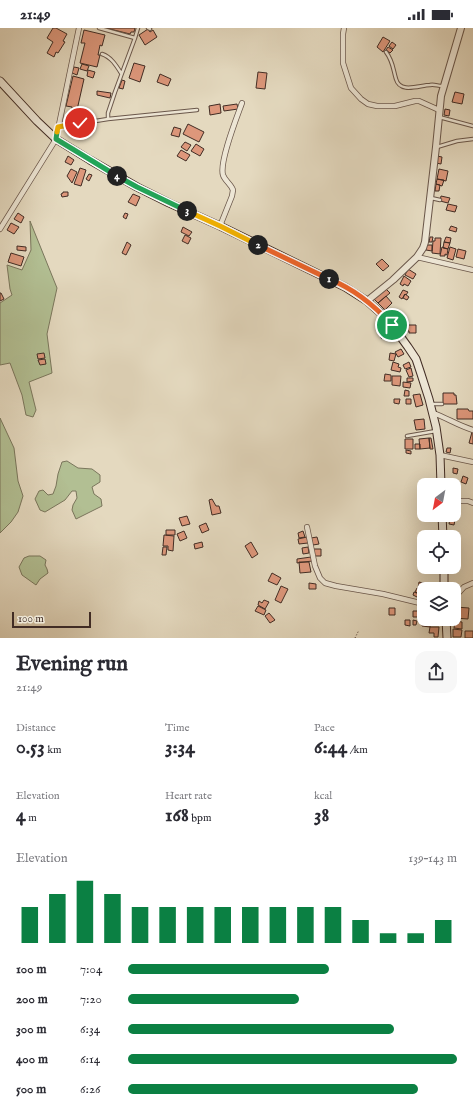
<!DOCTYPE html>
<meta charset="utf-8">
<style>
body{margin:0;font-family:"IM FELL English",serif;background:#f7f7f7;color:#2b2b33;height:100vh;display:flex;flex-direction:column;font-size:15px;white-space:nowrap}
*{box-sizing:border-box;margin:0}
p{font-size:13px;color:#7c7c81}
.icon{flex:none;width:22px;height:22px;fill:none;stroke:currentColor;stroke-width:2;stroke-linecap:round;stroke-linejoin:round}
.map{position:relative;height:610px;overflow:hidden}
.drawer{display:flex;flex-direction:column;background:#fff;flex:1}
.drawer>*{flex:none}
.needle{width:26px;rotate:212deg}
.fabs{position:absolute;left:417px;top:450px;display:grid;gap:8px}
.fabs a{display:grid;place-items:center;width:44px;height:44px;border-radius:8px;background:#fff;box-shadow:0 4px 16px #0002;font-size:20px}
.scale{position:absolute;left:12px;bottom:10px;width:79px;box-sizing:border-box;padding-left:4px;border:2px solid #412c24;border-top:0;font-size:11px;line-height:14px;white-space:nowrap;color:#412c24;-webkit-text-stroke:3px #ede6d5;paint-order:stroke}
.pin{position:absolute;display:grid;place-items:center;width:34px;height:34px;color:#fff;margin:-17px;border:2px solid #fff;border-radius:50%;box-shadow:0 1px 4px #0007}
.km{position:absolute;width:20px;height:20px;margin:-10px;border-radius:50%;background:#222;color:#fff;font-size:11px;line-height:20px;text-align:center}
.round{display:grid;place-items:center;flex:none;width:42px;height:42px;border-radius:12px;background:#f7f7f7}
.overview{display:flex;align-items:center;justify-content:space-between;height:68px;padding:0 16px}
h1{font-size:22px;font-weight:700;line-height:30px}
.metrics{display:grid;grid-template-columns:repeat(3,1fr);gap:6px;height:68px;padding:4px 16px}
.metrics div{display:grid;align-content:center}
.metrics b{font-size:20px;font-weight:700}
.metrics small{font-size:11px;font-weight:400}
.metrics p{font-size:11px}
.chart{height:112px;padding:8px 16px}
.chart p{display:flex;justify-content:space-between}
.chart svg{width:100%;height:72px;margin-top:4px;stroke:#0b8043;stroke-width:6}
ul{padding:0 16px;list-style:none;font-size:13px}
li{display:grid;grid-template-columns:64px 48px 1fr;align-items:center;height:30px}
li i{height:10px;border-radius:5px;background:#0b8043}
.status{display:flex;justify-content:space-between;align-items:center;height:28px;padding:0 20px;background:#fff;direction:ltr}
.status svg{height:11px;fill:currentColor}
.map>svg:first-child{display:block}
.green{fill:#b2bf93;stroke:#7a765c}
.building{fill:#dd977b;stroke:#412c24}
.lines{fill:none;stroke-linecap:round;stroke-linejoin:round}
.service-casing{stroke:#6a574b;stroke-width:4.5}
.minor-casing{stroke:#6a574b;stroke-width:6}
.tertiary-casing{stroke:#6a574b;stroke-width:8}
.secondary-casing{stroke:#412c24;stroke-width:9}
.path{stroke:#412c24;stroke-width:1;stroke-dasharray:1 2;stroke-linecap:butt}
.service{stroke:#ede6d5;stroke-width:2.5}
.minor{stroke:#ede6d5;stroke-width:4.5}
.tertiary{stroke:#ede6d5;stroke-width:6}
.secondary{stroke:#ede6d5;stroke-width:7}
.split-1-casing{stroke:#fff;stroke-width:8}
.split-2-casing{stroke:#fff;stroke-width:8}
.split-3-casing{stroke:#fff;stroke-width:8}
.split-4-casing{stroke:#fff;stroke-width:8}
.split-5-casing{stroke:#fff;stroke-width:8}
.split-6-casing{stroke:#fff;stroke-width:8}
.split-1{stroke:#f0652b;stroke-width:5}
.split-2{stroke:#f0652b;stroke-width:5}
.split-3{stroke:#f5b400;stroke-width:5}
.split-4{stroke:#22a559;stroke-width:5}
.split-5{stroke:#22a559;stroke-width:5}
.split-6{stroke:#f5b400;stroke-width:5}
</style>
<div class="status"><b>21:49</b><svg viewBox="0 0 49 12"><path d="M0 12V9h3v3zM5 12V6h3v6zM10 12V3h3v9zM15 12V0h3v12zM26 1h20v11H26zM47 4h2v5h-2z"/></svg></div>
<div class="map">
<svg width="473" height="610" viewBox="0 0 473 610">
<rect width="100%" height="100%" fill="#e4d9bf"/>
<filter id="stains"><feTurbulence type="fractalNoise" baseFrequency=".005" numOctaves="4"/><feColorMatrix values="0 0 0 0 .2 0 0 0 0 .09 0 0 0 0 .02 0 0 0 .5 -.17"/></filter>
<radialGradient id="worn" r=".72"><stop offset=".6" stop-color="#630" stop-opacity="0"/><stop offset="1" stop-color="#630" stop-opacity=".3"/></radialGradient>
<path class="green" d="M30,193l27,67 -10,46 5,39 -23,9 7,28 -3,7 -7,-2 -4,-20 -12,-32 -10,2v-62l12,-8 -2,-6 -3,-24 15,5 9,-20z
M0,390l14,30 4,33 5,15 -5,16 -7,10 -11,11z
M67,433l11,7 14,1 8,6v7l-8,5 2,7 7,5 1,7 -26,13 -4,-9 1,-5 4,-7 -1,-7h-4l-7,9 -20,12 -5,-2 -5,-11 4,-8 4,-1 5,5 5,-1 3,-8 2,-12 4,-12z
M29,528h11l6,4 -1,5 2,4 1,4 -8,6 -4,6 -14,-10 -3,-8 5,-9z"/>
<path class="building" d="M53,0h3l11,6 -4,7 2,1 -7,11 -2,-1 -2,5 -7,-4 6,-11 -6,-4z
M106,0h29l-1,4h-3l-1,2z
M148,1l2,3 3,-2 4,7 -12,8 -6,-10z
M84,2l21,5 -3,11 -2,-1 -2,10h2l-3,12 -17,-4 5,-20h-4z
M383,9l7,4 -7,11 -6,-5z
M392,14l4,3 -3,4 -4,-3z
M388,19l5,3 -3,3 -4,-3z
M134,35l11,3 -5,16 -11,-4z
M82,36l7,2 -2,5 -7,-2z
M74,39l5,1 -2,7 -5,-2z
M88,42l7,2 -2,6 -6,-2z
M258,44l9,1 -2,16 -9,-1z
M160,46l11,5 -3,7 -11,-4z
M73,48l11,3 -7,31 -5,-1v-2l-6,-1z
M122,52l3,1 -2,8 -4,-1z
M97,63l14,2 -1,5 -13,-3z
M455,64l9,2 -2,10 -10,-2z
M220,76l1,9 -11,2 -1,-9z
M237,76l1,5 -14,2 -1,-5z
M445,81l5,1 -1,6 -5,-1z
M188,96l16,8 -5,10 -16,-8z
M174,99l7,2 -2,8 -8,-2z
M185,114l6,3 -4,6 -6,-4z
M196,116l8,5 -4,7 -9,-5z
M181,122l9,5 -4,6 -9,-5z
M68,128l6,4 -3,5 -6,-3z
M437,128l5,1 -1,7 -5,-1z
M80,140l6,2 -5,16 -7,-2z
M71,141l6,3 -5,11 -5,-7z
M439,141l9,2 -2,10 -9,-2z
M89,146l3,1 -3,6 -3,-2z
M437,151l7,1 -2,6 -6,-2z
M436,156l4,1 -1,6h-4z
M63,164h5v4l-6,1 -1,-3 2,-1z
M133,166l7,3 -4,9 -8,-4z
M441,168l9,2 -2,5 -8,-2z
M448,176l9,2 -2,6 -9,-2z
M18,185l6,4 -3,6 -7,-4z
M125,185l3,1 -2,5 -3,-2z
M11,195l8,4 -5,7 -7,-4z
M451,198l6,2 -1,4 -7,-2z
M183,199l9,5 -3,4 -8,-4z
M185,207l6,3 -3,6 -6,-3z
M430,209h3l-1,5h-3z
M446,209l5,1 -1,5 -6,-1z
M435,210h6l-1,16 -8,-1 1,-12h2z
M127,214l4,3 -5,10 -4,-2z
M444,214l6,1 -2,6 -5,-1z
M426,217h6v6l-6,-1z
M17,218l9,1v4l-9,-1z
M442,219l6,2 -1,6 -2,-1v2h-5z
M450,219l6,2 -3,11 -6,-2z
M458,221l8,2 -2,8 -8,-2z
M11,225l13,4 -3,9 -13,-4z
M382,231l7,7 -6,5 -7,-7z
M408,241l8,5 -3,5 -8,-4z
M404,248l7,5 -3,5 -4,-2 -1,2 -3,-2z
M385,260l5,5 -12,10 -4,-4z
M403,262l5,2 -2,3 -1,-1 -3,5 -3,-2z
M0,265h1l3,6 -4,2z
M405,266l4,3 -2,3 -4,-2z
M386,268l6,7 -7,7 -7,-7z
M405,297h11v8h-7v-2h-4z
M386,299l6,7 -6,5 -2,-2 -2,2 -2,-2 2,-3 -2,-2z
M401,321l3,5 -6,3 -3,-5z
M44,325l1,5 -7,1 -1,-5z
M390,325l6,1 -2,7 -5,-1z
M45,331l1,5 -6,1 -2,-5z
M393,334l6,2 -1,3 3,1 -1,4 -9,-2z
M409,334l2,5 -6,2 -2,-4z
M411,340l2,8 -4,1 -3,-7z
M385,346l6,1v6h-7z
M392,348h9l-1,10 -8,-1z
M407,350h6v3l-6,1z
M403,354l8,1 -1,5 -7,-1z
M405,362l4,1v5h-5z
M443,365h11v2h2l1,9h-14z
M420,366l3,11 -7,2 -3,-12z
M394,371h6l-1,5 -5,-1z
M406,371h5v5h-5z
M457,381h11l1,2h4v8h-16z
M424,391l1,10 -9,1 -2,-10z
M472,404l1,1v11l-4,-1z
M429,410h2l2,11h-3z
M429,410l1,10 -10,1 -1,-10z
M405,411h8v10h-8z
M415,416h5v5h-5z
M447,420h4l-1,5 -4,-1z
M406,422l5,1v3l-5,-1z
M453,440l5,1 -1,5 -4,-1z
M463,448l5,2 -2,6 -5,-2z
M212,471l4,7h3l2,7 -9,2 -3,-15z
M187,488l3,8 -8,2 -3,-8z
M450,491l5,1 -1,5 -5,-1z
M206,495l3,7 -7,3 -3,-7z
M166,502h9v5h-9z
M184,503l3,7 -7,3 -3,-7z
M303,503l2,6 -6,1 -1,-5z
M164,507l10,1 -1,15 -5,-1v-4h-5z
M307,509l1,6 -9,1 -1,-5z
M317,509l2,7 -6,1 -2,-7z
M202,514l1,5 -8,2 -1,-5z
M251,514l7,12 -6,4 -7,-12z
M163,519h4l-1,8h-4z
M308,519l1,6 -6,1 -1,-6z
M313,521h8v7h-8z
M311,529l1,4 -15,2v-4z
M299,534h10l2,10 -11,1z
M272,545l9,5 -4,7 -9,-4z
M419,554l4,1 -2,6 -3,-1z
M309,555l7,1v5h-7z
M423,555l7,1 -2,5h-4v1h-2z
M281,558l7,3 -7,14 -6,-3z
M417,560l5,2 -1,4 -6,-2z
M414,564l5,2 -2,3 -4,-2z
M264,572l5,2 -4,7 -7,-4 1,-4 3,2z
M258,578l8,4 -2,5 -9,-4z
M456,579l13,1 -1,11 -13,-1z
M389,580h6v7h-6z
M413,583h5v6h-5z
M269,585l6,7 -5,3 -5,-7z
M423,590h1v1h7l-1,8 -8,-1z
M405,592h5v6l-5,-1z
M413,592l4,1 -1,4h-3z
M455,593l7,1v7l-8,-1z
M430,599h9l-1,10h-4v-4h-5z
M453,601l9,1 -1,7h-8z
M465,603h8v7h-8z"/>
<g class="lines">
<defs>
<path id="service" d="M148,0l2,1
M135,10l3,-10
M386,24c7,9 7,17 10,27 4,15 24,6 34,6 4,-1 8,1 12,1
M102,26c9,3 14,11 19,19
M439,89l34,9
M108,91l89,-9
M58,99l50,-8v-6l7,-21 20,-54 -36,-10
M437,119l20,-6 16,-2
M431,170l9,2
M432,376h10
M407,408l29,-5"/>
<path id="minor" d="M344,0l-1,6v29l8,25 10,11 7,5 9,2h18l20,-5h4l20,9
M220,198l12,-30 1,-6c-2,-6 -8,-9 -10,-15 -4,-13 14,-58 19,-72
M0,201l56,-90 23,-111
M417,229l56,13
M433,385c14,5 26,13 40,17
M440,427l33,7
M454,467l6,6h8l5,2
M307,499l8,39 5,12 5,5 11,3 47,8 41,10
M454,570l10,-11 9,-4"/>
<path id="tertiary" d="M367,273l26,-21 24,-23 6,-9 2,-6 11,-95 5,-51 20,-68"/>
<path id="secondary" d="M0,53l37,40 19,18 34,21 47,27 32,16 51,23 125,61 22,14 18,16 7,8 16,22 8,12 5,15 8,25 7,28 4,28 1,30
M442,487l1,22
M444,539v22
M446,591l1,19"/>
</defs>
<use href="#service" class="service-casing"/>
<use href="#minor" class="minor-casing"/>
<use href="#tertiary" class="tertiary-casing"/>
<use href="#secondary" class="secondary-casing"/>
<path class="path" d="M355,610l4,-8"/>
<use href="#service" class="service"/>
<use href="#minor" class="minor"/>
<use href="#tertiary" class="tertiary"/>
<use href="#secondary" class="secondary"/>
</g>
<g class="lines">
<defs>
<path id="split-1" d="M329,251c25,10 46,27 63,46"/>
<path id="split-2" d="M258,217l71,34"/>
<path id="split-3" d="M187,183l33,15 38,19"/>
<path id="split-4" d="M117,148l20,11 50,24"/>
<path id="split-5" d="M57,104l-1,7 61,37"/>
<path id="split-6" d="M57,104l1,-5 22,-4"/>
</defs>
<use href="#split-1" class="split-1-casing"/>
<use href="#split-2" class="split-2-casing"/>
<use href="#split-3" class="split-3-casing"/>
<use href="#split-4" class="split-4-casing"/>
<use href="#split-5" class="split-5-casing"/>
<use href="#split-6" class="split-6-casing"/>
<use href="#split-1" class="split-1"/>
<use href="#split-2" class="split-2"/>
<use href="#split-3" class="split-3"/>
<use href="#split-4" class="split-4"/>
<use href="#split-5" class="split-5"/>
<use href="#split-6" class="split-6"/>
</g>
<rect width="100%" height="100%" filter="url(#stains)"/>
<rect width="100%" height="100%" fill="url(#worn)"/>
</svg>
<div class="fabs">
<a><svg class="needle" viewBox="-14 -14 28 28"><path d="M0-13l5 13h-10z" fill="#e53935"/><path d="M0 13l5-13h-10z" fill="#7c7c81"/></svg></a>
<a><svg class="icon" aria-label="locate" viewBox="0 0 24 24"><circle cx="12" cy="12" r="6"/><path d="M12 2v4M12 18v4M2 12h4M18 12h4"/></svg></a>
<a><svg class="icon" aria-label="layers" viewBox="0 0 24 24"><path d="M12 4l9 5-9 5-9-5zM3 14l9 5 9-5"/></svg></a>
</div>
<div class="scale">100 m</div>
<div class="pin" style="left:392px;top:297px;background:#1e9e55"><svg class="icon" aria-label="arrive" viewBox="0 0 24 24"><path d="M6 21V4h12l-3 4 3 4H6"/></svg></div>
<div class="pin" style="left:80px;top:95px;background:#d93025"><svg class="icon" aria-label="check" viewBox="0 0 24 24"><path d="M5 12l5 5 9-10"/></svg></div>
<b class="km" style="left:329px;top:251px">1</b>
<b class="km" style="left:258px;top:217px">2</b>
<b class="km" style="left:187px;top:183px">3</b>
<b class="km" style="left:117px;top:148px">4</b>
</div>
<section class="drawer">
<div class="overview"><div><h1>Evening run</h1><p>21:49</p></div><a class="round"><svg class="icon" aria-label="share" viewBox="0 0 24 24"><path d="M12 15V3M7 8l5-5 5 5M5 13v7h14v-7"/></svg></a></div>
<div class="metrics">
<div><p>Distance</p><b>0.53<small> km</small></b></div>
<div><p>Time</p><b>3:34</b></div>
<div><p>Pace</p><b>6:44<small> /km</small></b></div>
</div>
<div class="metrics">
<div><p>Elevation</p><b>4<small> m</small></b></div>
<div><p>Heart rate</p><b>168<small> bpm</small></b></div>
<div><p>kcal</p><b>38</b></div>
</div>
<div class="chart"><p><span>Elevation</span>139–143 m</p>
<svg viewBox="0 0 160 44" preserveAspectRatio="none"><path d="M5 44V22M15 44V14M25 44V6M35 44V14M45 44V22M55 44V22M65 44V22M75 44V22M85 44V22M95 44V22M105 44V22M115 44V22M125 44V30M135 44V38M145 44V38M155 44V30"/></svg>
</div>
<ul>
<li><b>100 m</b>7:04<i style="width:61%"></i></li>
<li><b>200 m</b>7:20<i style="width:52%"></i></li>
<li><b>300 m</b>6:34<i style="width:81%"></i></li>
<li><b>400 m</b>6:14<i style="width:100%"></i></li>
<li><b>500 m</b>6:26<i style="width:88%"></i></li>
</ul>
</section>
